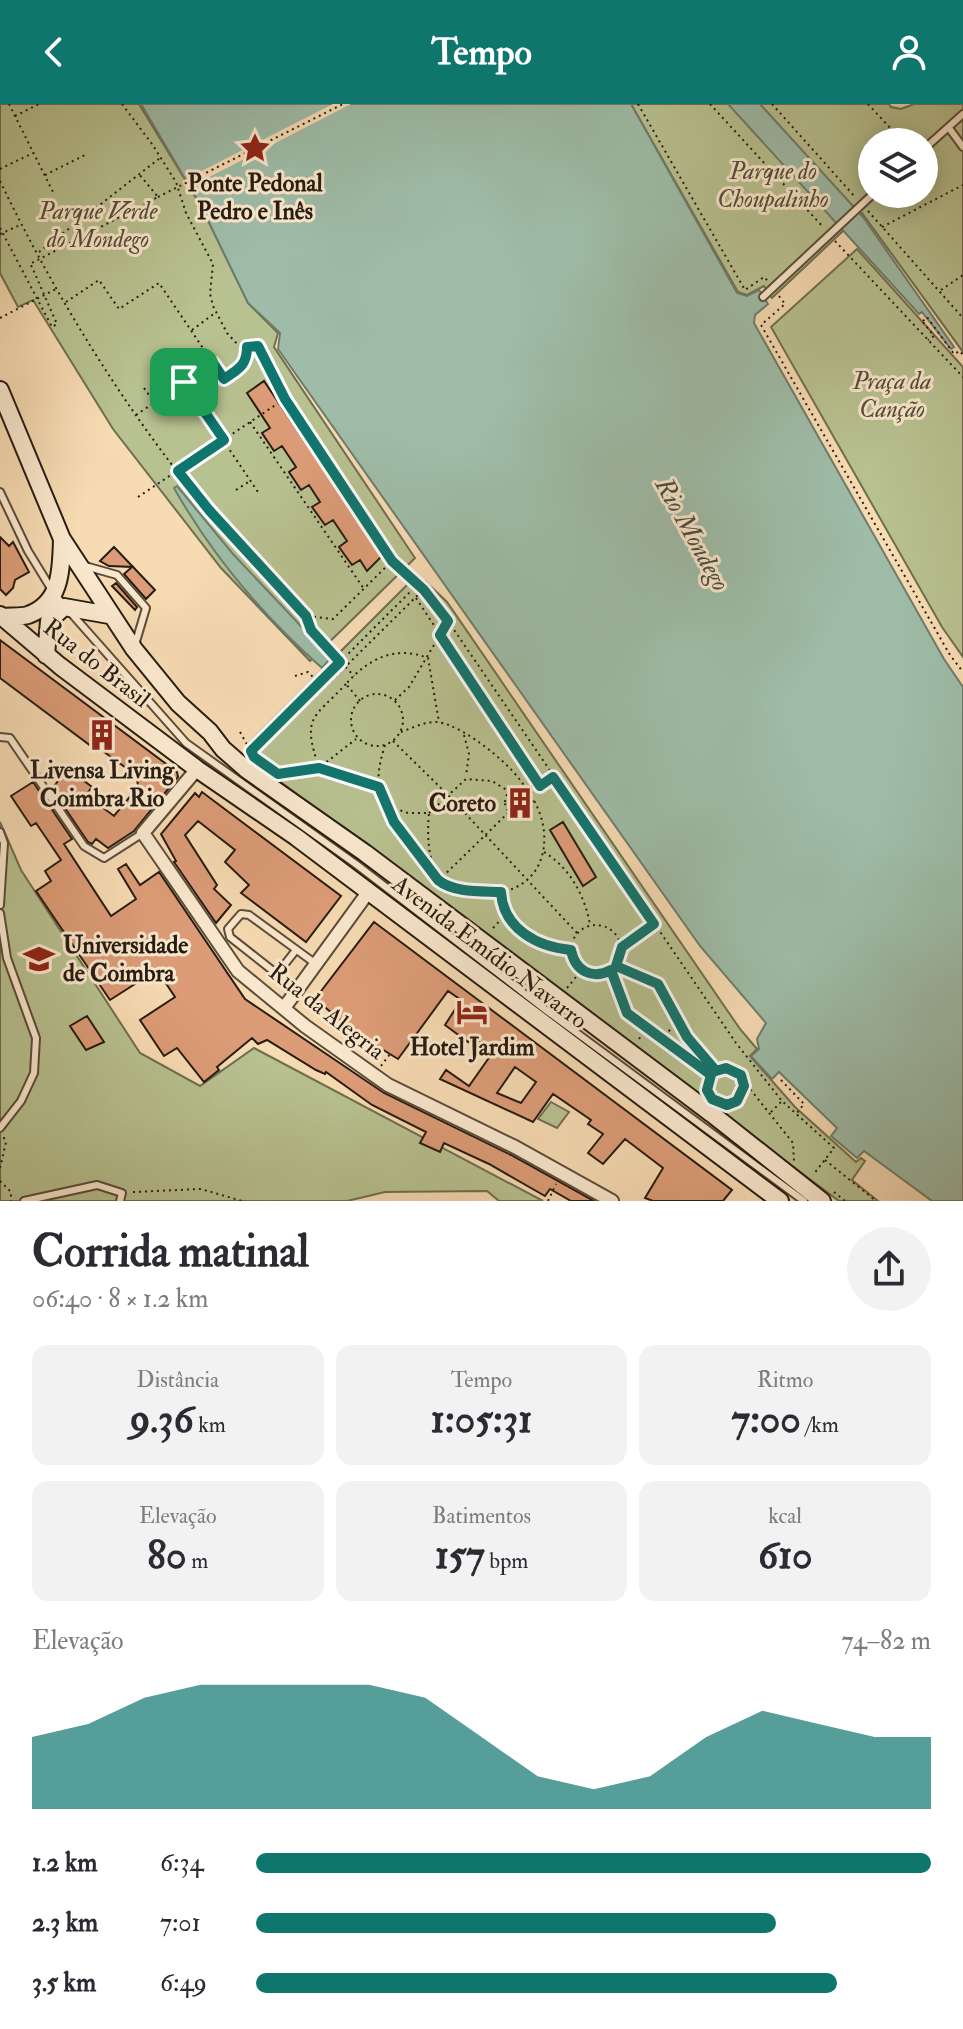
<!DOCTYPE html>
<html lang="pt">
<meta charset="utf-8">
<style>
body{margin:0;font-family:"IM FELL Double Pica",serif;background:#f2f2f3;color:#2b2b33;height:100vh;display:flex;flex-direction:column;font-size:30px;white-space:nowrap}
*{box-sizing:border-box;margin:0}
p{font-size:26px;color:#7c7c81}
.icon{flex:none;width:44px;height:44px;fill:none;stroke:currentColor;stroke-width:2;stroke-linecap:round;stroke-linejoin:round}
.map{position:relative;height:1097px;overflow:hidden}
.drawer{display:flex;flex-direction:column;background:#fff;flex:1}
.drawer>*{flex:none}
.tools{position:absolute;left:858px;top:24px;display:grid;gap:16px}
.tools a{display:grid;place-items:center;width:80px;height:80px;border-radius:50%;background:#fff;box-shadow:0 4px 20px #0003;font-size:40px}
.pin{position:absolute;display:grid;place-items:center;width:68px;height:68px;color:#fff;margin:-34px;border-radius:16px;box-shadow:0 4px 12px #0006}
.round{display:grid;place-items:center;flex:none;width:84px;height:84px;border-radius:42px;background:#f2f2f3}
.summary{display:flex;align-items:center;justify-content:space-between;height:136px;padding:0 32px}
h1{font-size:44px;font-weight:700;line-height:60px}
.metrics{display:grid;grid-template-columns:repeat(3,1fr);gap:12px;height:136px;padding:8px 32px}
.metrics div{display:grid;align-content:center;border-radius:16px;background:#f2f2f3;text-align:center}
.metrics b{font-size:40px;font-weight:700}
.metrics small{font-size:22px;font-weight:400}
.metrics p{font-size:22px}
.chart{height:224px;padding:16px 32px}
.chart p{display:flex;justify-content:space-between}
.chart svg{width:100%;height:144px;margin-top:8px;fill:#0f766e;opacity:.7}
ul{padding:0 32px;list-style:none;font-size:26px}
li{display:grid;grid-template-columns:128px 96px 1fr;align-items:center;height:60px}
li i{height:20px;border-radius:10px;background:#0f766e}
header{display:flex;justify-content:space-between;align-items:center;height:104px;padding:0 32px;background:#0f766e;color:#fff;font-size:36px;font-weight:700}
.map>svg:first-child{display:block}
.green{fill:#b8c190;stroke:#706e50;stroke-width:2;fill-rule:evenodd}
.water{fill:#9ebca8;stroke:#6e7c6c;stroke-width:2}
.pier{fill:#f7dbb3}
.building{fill:#dc9c77;stroke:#271c11;stroke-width:2;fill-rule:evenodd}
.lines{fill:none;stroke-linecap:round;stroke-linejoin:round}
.lane-casing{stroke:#5b4c3a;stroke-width:10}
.street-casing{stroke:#5b4c3a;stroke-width:16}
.secondary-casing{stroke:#271c11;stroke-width:20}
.path{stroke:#271c11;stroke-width:2;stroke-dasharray:2 4;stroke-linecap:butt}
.lane{stroke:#fae8ce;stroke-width:6}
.street{stroke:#fae8ce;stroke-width:12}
.secondary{stroke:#fae8ce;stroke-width:16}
.path-bridge{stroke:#271c11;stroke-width:2;stroke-dasharray:2 4;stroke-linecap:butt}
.route-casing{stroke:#fff;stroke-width:16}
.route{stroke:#0f766e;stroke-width:10}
.labels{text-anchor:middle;stroke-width:6;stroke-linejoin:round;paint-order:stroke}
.park-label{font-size:24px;font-style:italic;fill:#524e37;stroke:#fae8ce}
.poi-label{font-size:24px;font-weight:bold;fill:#271c11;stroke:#fae8ce}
.street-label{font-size:24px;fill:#271c11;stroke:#fae8ce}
.water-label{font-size:26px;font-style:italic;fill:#4b4c3e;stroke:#fae8ce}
</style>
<header><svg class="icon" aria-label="back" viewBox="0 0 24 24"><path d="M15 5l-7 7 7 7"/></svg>Tempo<svg class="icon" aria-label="person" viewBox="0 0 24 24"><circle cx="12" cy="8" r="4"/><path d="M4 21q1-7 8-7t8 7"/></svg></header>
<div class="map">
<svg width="963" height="1097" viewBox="0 0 963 1097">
<rect width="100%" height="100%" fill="#f7dbb3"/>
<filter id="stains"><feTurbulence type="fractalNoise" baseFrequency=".0025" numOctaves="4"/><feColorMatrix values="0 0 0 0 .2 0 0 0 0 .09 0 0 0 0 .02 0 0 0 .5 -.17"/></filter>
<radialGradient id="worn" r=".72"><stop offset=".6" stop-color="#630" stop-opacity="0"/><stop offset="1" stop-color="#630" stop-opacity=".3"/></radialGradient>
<path class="green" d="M0,0h139l62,102 47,97 30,30 -4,14 141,211 -105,103 -89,-93 -108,-139 -80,-129 -15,7 -18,-34z
M631,0h258l2,3 10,2 13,-5h49v248l-101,-139 -90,85 -8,-12 -17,9 -9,-3zM872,38h52v52h-52z
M857,145l106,118v290l-21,-30 -171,-300z
M425,477l22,21 293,427 17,20 -7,7 45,51 61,55 5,-4 4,3 -13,19 26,21h-39l-581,-436 -9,-22 160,-160z
M0,718l21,48 119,183 60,33 54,-38 289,153h-44l-12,-10 -102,1 -38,9h-347z
M551,998l18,10 -12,16 -19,-9z"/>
<path class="water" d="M141,0h490l106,189 10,3 12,-6 9,14 -13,11 -1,8 190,336 19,28v514h-31l-68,-50 -7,7 -26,-22 6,-8 -58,-56 -7,7 -21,-23 8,-7 -2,-10 9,-16 -66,-77 -422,-597 2,-16 -32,-30 -47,-97z
M728,0h32l103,113 91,130 -3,2 -29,-37 -3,2z
M177,382l56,68 98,104 -9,10c-59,-52 -109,-111 -148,-180z"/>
<path class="pier" d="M333,0h18l-165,85 -4,-8z"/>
<path class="building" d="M264,277l118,175 -15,15 -7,-11 -8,5 -13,-18 8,-6 -14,-21 -8,5 -13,-18 8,-5 -11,-17 -8,5 -12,-18 7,-5 -14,-21 -8,5 -12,-18 8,-5 -23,-35z
M0,433l9,9 4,-4 16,30 -14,8 -2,8 -7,7 -6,-6z
M114,443l41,43 -9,9 -22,-25 8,-7 -23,-1 -9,-5z
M116,479l21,24 -2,3 -23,-24z
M0,536l177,132 1,5 -44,54 -26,17 -12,-9 -4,5 -4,-2 -36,-53 12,-16 8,5 3,-4 17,13 -6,8 28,21 24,-29 -1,-11 -41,-30 -1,3 -95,-71z
M33,678l39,57 -8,5 47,72 25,-17 -18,-30 8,-5 14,21 19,-13 86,127 139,94 127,62 83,46h-23l-21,-12 -5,7 -56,-32 -45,-21 -4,9 -20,-9 6,-11 -54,-27 -46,-33 -1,2 -9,-4 -49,-30 -9,4 -6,-6 -35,29 2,3 -15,12 -27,-34 -13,8 -24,-36 35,-23 -18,-27 -47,30 -74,-109 15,-10 -6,-10 16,-11 -25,-37 -5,3 -20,-30z
M202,688l139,104 -35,46 -65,-49 8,-8 -24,-23 10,-12 -37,-29 -13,14 32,50 -3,4 17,16 -15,18 -42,-61 2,-1 -15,-27 34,-41 4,4z
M512 699a8 8 0 1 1 16 0a8 8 0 1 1-16 0Z
M563,718l33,55 -13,9 -33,-56z
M374,818l358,268 -9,11h-70l-8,-3 18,-30 -38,-29 -22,25 -15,-11 15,-19 -15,-10 3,-4 -38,-26 -20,28 -93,-43 6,-9 23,16 24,-34 -21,-16 -4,6 -23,-17 16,-25 -13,-9 -50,68 -42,-26 -41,-34zM515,963l21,15 -15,21 -24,-10z
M87,912l17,26 -18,8 -16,-24z"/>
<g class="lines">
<defs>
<path id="lane" d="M949,24l14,19
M924,45l39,-35
M763,193l110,-103
M0,388l28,59 27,44 131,148 171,122 190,146 257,190
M85,462l32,9 29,33 -11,37
M0,633l10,1 74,108 20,12 39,-25
M0,728l4,11 -4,62
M0,809l7,45 29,80 -2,35 -13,28 -21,27
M296,846l-19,24 -47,-37 -2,-8 13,-15 8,1 67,49
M24,1097l73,-16 25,8 -2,8"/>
<path id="street" d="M197,665l-54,64 95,138 67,55 83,59 127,62 97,54
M284,904l85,-117"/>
<path id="secondary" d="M0,286l62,149 72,110 44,54 32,29 13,17 24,21 118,83 347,261 110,87
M0,511l60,51 137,103 99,68 484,364
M2,513c8,-1 19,0 26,-2 34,-12 33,-46 34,-76
M46,551l3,-34 15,-14 45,8"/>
</defs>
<use href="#lane" class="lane-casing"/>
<use href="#street" class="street-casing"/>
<use href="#secondary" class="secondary-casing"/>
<path class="path" d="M9,0l45,90
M122,0l30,40 24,38 10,31 27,51 -3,30 3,12 14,27 12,13h19l27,53 107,162 32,29 24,31 288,422 46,58 52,47 -21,27
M638,0l107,186 19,-13 4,4
M710,0l113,123
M772,0l84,94
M868,0l24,26 30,9
M15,12l24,-12
M0,65l33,-16
M45,71l42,-21
M0,77c56,116 125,229 207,328 31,37 67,71 99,107l5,14 43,46
M868,107l95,107
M882,123l81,-42
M0,130l20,-9
M835,137l128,136
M39,148l121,-94
M32,163l-2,-3 128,-67 -19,-23
M941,186l22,-15
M779,192l6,8 -24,21 189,330 13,17
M66,198l33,-22 20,29 40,-26 54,80 -29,19 76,113
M0,214l56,-29
M923,217l4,-4 27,37 6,-3 3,4
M923,218l11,14 -6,4
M192,226l23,-17
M214,260l10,15 20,-14 3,-18
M144,284l10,14
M136,311l47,-32
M250,318l114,167
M236,386l14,-9
M138,393l145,-97
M416,494l124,188
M308,512l25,3 58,-57
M295,572l13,-4 15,15
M346,580c-34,36 -44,32 -27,84l59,19
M351 616a26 26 0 1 1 52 0a26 26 0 1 1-52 0Z
M395,596l14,-13 38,-64
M360,597l-14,-17c22,-25 49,-39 82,-26l11,64
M240,628l13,23
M401,628c11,-4 25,-11 37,-10 26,4 78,45 89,69
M464,631l5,19 -3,22
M393,637l55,54 129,138
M385,641c-7,23 -10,38 0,60l23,8h21c-2,22 -1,41 7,62
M251,647l166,-166
M254,653l169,-167
M281,670l38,-6 37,-29
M505 698a14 14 0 1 1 28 0a14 14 0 1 1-28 0Z
M531,689l21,-15
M385,701c12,23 36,64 58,79 8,4 20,5 30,6 10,2 26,4 36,0 40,-13 43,-60 24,-91
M429,709l37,-34 26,2 18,11
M544,748c26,16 41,44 46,73
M434,781l75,-73
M501,790c1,35 38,53 69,56
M571 846a25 25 0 1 1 50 0a25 25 0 1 1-50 0Z
M493,824l12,-13
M623,843l30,-22
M616,862l42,18 26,45
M611,867l16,42 41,29
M567,884l14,-17
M667 933a10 10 0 1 1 20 0a10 10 0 1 1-20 0Z
M688,934l27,32
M639,935l8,-11
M674,943l36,27
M381,962l9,-12
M708 982a18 18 0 1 1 36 0a18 18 0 1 1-36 0Z
M743,976l50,63 1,18
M781,976l23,24 -7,9
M771,1008l10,-10
M825,1056l51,41
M0,1064l6,-26 -3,-6
M0,1077l11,11v9
M133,1088l68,-3 41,12
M834,1088l11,9
M548,1097l8,-17"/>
<use href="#lane" class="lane"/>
<use href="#street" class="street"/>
<use href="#secondary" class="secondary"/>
<path class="path-bridge" d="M158,93l185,-93
M0,124l52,99 5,-3 -25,-57"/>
</g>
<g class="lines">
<defs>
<path id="route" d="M258,242l27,53 107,162 32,29 24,31 -8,14 100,151 13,-9 101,147 -32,23 -6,19 42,18 29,53 29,34 10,-3 15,7 3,11 -7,15 -10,4 -15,-6 -5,-9 4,-15 -84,-62 -16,-43c-19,10 -36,1 -40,-20 -33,-3 -68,-21 -70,-58 -20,-1 -47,1 -63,-12l-44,-58 -15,-35 -60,-19 -41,6 -24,-17 -3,-6 89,-89 -29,-32 -5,-14 -97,-106 -31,-39 46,-31 -40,-58 29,-19 11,16c14,-10 23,-13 23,-32z"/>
</defs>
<use href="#route" class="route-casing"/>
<use href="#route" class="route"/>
</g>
<defs>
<symbol id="sight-bare" viewBox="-9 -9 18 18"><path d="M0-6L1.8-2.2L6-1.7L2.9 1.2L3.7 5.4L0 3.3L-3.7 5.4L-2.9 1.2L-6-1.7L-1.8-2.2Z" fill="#8f2418" stroke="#fae8ce" stroke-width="2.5" paint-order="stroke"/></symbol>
<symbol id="building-bare" viewBox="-9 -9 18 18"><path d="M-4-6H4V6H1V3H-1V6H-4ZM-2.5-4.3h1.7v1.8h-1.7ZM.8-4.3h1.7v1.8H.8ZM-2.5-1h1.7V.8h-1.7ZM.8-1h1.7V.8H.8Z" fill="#8f2418" stroke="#fae8ce" stroke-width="2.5" paint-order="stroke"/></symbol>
<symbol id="university-bare" viewBox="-9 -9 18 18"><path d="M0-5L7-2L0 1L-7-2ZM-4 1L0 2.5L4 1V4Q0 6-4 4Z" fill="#8f2418" stroke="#fae8ce" stroke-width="2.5" paint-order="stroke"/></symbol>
<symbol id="hotel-bare" viewBox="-9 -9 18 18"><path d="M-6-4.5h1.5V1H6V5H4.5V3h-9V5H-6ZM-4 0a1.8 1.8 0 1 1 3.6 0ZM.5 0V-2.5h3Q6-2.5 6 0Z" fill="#8f2418" stroke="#fae8ce" stroke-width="2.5" paint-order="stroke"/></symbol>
</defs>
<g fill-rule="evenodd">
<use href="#sight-bare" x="233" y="22" width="44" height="44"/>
<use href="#building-bare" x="80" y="609" width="44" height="44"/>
<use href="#building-bare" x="498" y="677" width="44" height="44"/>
<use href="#university-bare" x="17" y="833" width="44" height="44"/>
<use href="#hotel-bare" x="450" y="886" width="44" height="44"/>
</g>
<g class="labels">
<g class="park-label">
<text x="773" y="75">Parque do<tspan x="773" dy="28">Choupalinho</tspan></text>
<text x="98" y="115">Parque Verde<tspan x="98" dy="28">do Mondego</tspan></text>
<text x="892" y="285">Praça da<tspan x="892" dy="28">Canção</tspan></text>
</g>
<g class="poi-label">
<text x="255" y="87">Ponte Pedonal<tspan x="255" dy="28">Pedro e Inês</tspan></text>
<text x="102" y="674">Livensa Living<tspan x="102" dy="28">Coimbra Rio</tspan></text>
<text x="496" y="707" text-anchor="end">Coreto</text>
<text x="63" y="849" text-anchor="start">Universidade<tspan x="63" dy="28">de Coimbra</tspan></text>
<text x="472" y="951">Hotel Jardim</text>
</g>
<g class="street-label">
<text transform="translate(97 559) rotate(38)" y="8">Rua do Brasil</text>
<text transform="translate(490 848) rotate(37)" y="8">Avenida Emídio Navarro</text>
<text transform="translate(327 907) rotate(38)" y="8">Rua da Alegria</text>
</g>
<g class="water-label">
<text transform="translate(693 430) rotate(61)" y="9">Rio Mondego</text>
</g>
</g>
<rect width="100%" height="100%" filter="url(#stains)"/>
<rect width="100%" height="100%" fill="url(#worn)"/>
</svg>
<div class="tools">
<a><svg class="icon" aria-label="layers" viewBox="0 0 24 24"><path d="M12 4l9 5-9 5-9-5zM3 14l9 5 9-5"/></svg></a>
</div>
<div class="pin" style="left:184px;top:278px;background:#1e9e55"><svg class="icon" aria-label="arrive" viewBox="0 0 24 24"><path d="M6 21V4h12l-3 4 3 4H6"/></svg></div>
</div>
<section class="drawer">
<div class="summary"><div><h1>Corrida matinal</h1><p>06:40 · 8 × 1.2 km</p></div><a class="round"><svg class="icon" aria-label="share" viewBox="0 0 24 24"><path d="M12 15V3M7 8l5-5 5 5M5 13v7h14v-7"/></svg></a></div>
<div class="metrics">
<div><p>Distância</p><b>9.36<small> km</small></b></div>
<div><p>Tempo</p><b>1:05:31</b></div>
<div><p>Ritmo</p><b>7:00<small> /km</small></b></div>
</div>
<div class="metrics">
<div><p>Elevação</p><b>80<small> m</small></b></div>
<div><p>Batimentos</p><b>157<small> bpm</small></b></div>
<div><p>kcal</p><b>610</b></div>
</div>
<div class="chart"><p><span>Elevação</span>74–82 m</p>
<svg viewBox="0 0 160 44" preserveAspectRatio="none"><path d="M0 44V22L10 18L20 10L30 6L40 6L50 6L60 6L70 10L80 22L90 34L100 38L110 34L120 22L130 14L140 18L150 22L160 22V44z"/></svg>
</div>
<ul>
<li><b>1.2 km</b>6:34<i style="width:100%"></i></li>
<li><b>2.3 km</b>7:01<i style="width:77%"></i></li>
<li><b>3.5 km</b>6:49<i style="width:86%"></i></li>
</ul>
</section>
